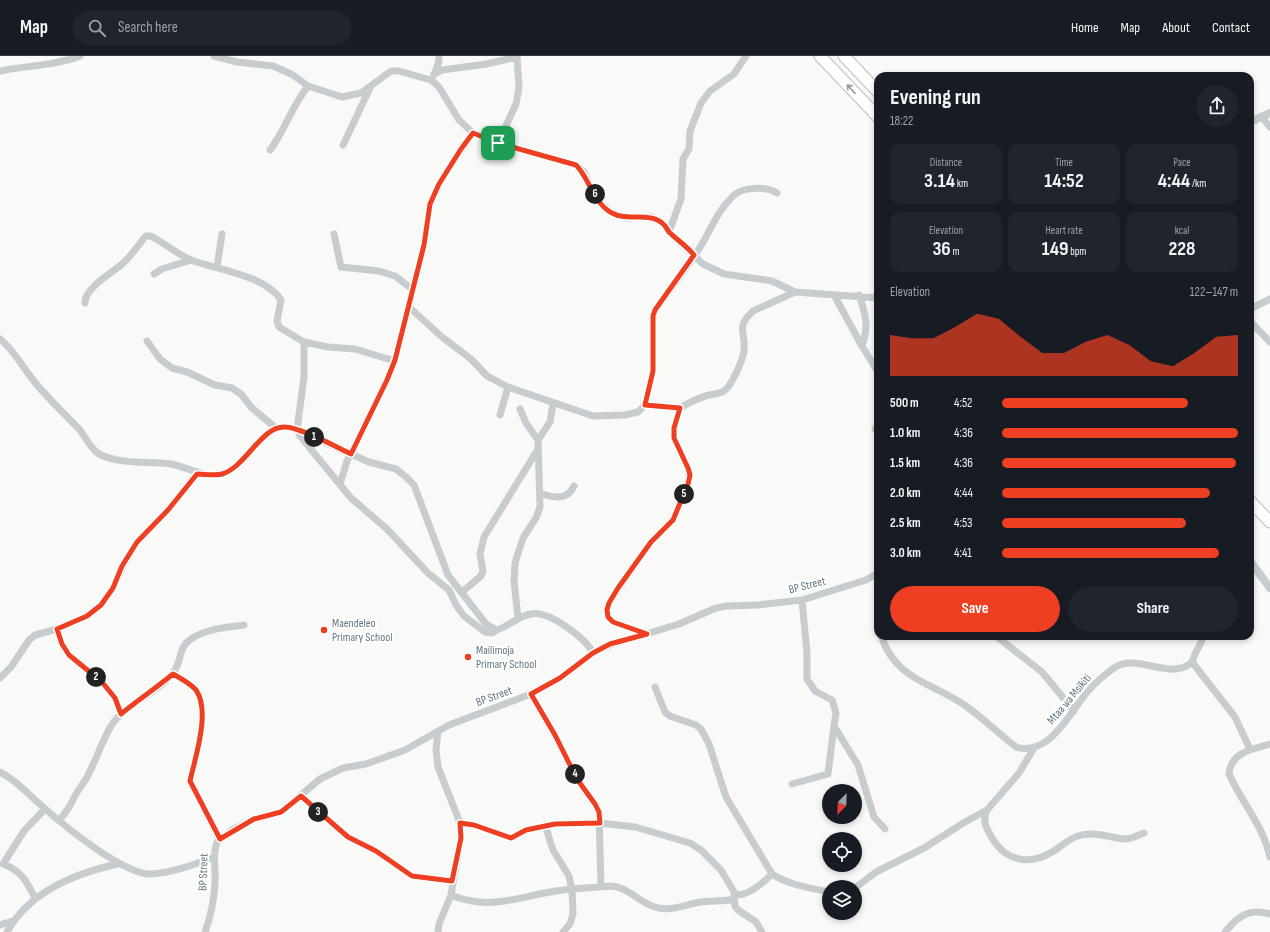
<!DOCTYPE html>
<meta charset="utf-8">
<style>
body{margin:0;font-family:"Sofia Sans Condensed",sans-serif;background:#20242c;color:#f1f3f6;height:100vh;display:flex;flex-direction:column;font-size:15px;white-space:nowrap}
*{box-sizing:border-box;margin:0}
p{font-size:13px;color:#9ea1a6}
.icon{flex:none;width:22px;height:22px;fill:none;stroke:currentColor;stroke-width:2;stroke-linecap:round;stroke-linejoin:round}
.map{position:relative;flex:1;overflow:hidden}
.panel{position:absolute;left:874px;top:16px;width:380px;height:568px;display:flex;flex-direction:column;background:#171b24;border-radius:12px;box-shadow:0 2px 6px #0003}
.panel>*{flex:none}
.needle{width:26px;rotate:203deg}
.controls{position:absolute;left:822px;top:728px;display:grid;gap:8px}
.controls a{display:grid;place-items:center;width:40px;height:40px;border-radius:50%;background:#171b24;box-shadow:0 2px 6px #0003;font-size:20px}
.pin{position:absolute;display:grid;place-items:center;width:34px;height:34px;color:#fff;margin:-17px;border-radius:8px;box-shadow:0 2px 6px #0006}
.km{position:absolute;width:20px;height:20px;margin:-10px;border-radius:50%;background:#222;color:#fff;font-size:11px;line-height:20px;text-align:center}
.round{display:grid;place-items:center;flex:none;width:42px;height:42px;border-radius:21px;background:#20242c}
.headline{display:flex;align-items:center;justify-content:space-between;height:68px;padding:0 16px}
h1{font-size:22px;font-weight:700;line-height:30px}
.figures{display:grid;grid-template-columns:repeat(3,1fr);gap:6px;height:68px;padding:4px 16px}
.figures div{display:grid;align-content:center;border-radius:10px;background:#20242c;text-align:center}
.figures b{font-size:20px;font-weight:700}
.figures small{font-size:11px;font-weight:400}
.figures p{font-size:11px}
.chart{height:112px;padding:8px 16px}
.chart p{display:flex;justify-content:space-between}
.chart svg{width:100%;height:72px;margin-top:4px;fill:#ee3f22;opacity:.7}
.button{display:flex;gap:8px;margin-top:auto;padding:8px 16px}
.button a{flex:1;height:46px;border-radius:24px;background:#ee3f22;color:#fff;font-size:16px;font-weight:700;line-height:46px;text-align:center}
.button a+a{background:#20242c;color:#f1f3f6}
ul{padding:0 16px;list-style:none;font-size:13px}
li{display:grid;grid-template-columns:64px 48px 1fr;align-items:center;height:30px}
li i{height:10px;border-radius:5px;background:#ee3f22}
header{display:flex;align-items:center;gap:24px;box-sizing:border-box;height:56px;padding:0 20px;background:#171b24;border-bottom:1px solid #363941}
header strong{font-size:19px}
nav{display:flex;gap:22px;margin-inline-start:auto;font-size:14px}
.search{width:280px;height:36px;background:#20242c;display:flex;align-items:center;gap:10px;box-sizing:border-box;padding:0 14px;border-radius:22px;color:#9ea1a6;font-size:15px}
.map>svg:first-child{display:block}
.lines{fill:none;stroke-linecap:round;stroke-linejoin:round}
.trunk-casing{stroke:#bbbfc2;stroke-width:13}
.minor{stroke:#c7cccf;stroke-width:7}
.tertiary{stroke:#c7cccf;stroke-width:8}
.trunk{stroke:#fff;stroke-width:11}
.oneway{stroke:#91a0a9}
.route-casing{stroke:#fff;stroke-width:8}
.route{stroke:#ee3f22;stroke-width:5}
.poi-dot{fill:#ee3f22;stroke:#fff;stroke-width:1.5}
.labels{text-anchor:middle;stroke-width:4;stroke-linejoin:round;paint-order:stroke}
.street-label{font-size:12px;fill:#627884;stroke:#fff}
.poi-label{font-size:12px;fill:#627884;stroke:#fff;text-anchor:start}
</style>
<header>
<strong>Map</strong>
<div class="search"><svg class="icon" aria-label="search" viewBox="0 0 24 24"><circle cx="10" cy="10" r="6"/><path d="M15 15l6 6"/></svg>Search here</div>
<nav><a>Home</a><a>Map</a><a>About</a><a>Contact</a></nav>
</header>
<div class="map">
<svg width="1270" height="876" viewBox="0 0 1270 876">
<rect width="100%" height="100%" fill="#f9f9f7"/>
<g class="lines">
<defs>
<path id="trunk" d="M820,0l58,61
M844,0l34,36
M1250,445l20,21"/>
</defs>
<use href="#trunk" class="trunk-casing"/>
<path class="minor" d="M214,0l23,6 36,4 20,9 15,11 34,11 19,-4 30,-22h8l32,9 8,7 20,33 14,13 25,10 78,22 8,7 7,16 10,15 11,10 14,5 26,-1 11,6 6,9 34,32 21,10 48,7 23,11 83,6
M0,15c24,-5 59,-6 80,-15
M434,18l8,-4 44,-6 31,-7
M434,19l5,-14v-5
M1262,61l8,10
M498,87l18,-39 3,-17 -2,-31
M343,89l27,-57
M270,94c15,-20 22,-44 38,-64
M669,176l12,-33 2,-40 6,-10 1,-18 11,-28 9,-12 24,-17 12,-18
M334,178l7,33 38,4 16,5 17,13
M217,211l5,-33
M154,218l8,-5 29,-9
M834,239l28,51 16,26
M859,239c7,20 10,32 3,51
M85,247c-1,-14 26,-30 36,-38 10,-8 17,-20 25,-29h5c13,7 26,18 40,24 26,10 74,15 90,40l-4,21 2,6 25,15 24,5 27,2 40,12
M408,250l34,31 29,22 16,17 21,11 85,29 32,-1 13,-3 7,-7 35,3
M1250,253l20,-10
M1250,265l20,21
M0,283c15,12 22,28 34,42 14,18 31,33 46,49 5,7 11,19 19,24 22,11 48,7 72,10 20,4 37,17 58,7 19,-9 34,-45 56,-44 4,0 8,2 12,3l72,32 27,7 10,8 8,8 34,90 38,49 11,6c12,-4 21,-14 34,-16 17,-4 55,24 62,39
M147,285l13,18 12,9 15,4 28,13 17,3 9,6 11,14 24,20
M304,286v35l-7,53 3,6 51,62 36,31 41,44 21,17 7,15 8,11 21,16 7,1 5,-3
M645,349l8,-34v-55l2,-6c16,-21 33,-43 47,-66 10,-17 17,-35 32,-49 9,-8 33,-9 43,-2
M520,353l6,14 12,17
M500,359l8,-28
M875,373l3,-5
M340,428l7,-23 40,-81 8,-19 29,-116 6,-41 15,-30 28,-41
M540,437c14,5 27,8 34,-7
M462,536l19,-16 2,-5 -3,-17 4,-17 54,-88
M802,544l5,53v26l8,12 17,9 4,13 -2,13 24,39 16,52 11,12
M518,562l-4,-37 1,-18 8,-25 13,-20 4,-11 -2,-67 12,-18 3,-18
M57,573l5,15 7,11 33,27 13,16 6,16
M647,578l-34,-12 -5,-5 -1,-7 2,-7 10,-15 32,-46 22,-22 15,-36 1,-9 -1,-7 -14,-30v-10l6,-20c8,-4 15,-9 23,-11 6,-3 15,-2 21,-6 7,-4 20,-33 20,-41 2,-19 -9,-22 9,-39l42,-19
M881,580c15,43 48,46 82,68 19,13 35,29 53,43 33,10 54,-34 71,-55 8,-9 17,-17 27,-24 22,-16 55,13 77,-5 2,-2 3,-7 5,-11 3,-6 6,-9 7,-16
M996,580l46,36 32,39
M1192,606l43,55 15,32
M173,618c7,4 17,9 23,16 15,21 -1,68 -6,91l29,58
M0,622l11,-11 18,-27 6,-5 22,-6 30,-13 14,-11 12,-17 10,-22 14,-24 31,-32 29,-37
M655,631l10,25 5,4 26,9 5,4 8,15 17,53 46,77c17,11 38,14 57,18
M531,638l24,41 22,44 18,25 4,7 2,76
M438,675l-2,19 2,17 22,56 1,15 -10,57 -12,29 -1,8
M1270,688c-18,5 -39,8 -41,30 13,29 34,51 41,83
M0,716c16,8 29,23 42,34 21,19 83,70 110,68 21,-1 43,-10 62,-17
M792,728l36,-10 6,-48
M301,740l47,41 28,14 36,25 40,5
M987,754c-5,12 -1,17 5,28 14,23 37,28 60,14 9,-5 16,-13 26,-16 16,-5 30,1 46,3 6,1 14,-4 20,-6
M60,763c8,-8 11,-15 16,-25 4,-7 10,-13 13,-21 8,-15 13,-32 22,-47 15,-24 46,-31 62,-53 9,-11 5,-26 18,-34 15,-10 35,-12 53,-14
M460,767l14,2 37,13 15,-8 29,-6 45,-1 35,4 55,16 11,7 20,20 13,22 3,3c13,0 26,-12 35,-21
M545,769l8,25 16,26 3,14 1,24 -3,10 -7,8
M855,832l21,-16 48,-24 41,-26 22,-12 32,-37 15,-25
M451,839c39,16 66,2 105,-4 18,-3 37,-3 55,-5 16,1 26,14 41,20 17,7 32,-1 48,-4 12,-2 23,0 34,-3
M734,840l1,10 3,4 18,12 6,10
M35,842c-9,-17 -12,-26 -32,-34l21,-33 21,-22
M0,869l13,-4
M7,876c22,-40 69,-59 111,-68
M205,876c6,-16 9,-32 10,-49 1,-14 -3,-28 2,-41l15,-12 22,-11 27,-7 39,-33 23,-11 23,-4 39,-14 44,-25 82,-31 29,-16 33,-25 17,-8 69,-21 37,-16 11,-2 31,-1 44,-5 64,-20 12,-7
M1225,876c13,-16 24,-24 45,-18"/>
<path class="tertiary" d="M1250,66l20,-9
M1250,505l20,27"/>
<use href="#trunk" class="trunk"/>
</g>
<defs><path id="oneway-shaft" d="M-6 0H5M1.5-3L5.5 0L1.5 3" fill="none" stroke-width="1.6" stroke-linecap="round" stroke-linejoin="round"/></defs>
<use class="oneway" href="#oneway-shaft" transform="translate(851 33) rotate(-133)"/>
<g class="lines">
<defs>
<path id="route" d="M473,77l25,10 78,22c14,14 17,38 36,48 13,7 25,2 39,5 3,0 9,3 11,5 3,2 5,6 7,9 8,8 18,14 25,23l-39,55 -2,6v55l-8,34 35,3 -6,20v10l14,30 2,7 -2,9 -15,36 -22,22 -33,46 -9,15 -2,7 1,7 5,5 34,12 -37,10 -17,9 -33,25 -29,16 24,41 22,44 18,25 4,8 1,11 -45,1 -29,6 -15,8 -37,-13 -14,-2 1,15 -9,43 -40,-5 -36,-25 -28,-14 -47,-41 -20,16 -27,7 -34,20 -30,-58c5,-23 21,-70 6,-91 -6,-7 -16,-12 -23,-16 -17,14 -35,26 -52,40l-6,-16 -13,-16 -33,-27 -7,-11 -5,-15 30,-13 14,-11 12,-17 9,-22 15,-24 31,-32 29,-36c8,0 17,2 25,0 24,-7 39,-48 63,-47 15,0 51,20 66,27l36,-74 8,-20 29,-115 6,-41 9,-20 22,-35z"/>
</defs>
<use href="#route" class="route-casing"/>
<use href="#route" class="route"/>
</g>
<g class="poi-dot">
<circle cx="324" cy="574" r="4"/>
<circle cx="468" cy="601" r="4"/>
</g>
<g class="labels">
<g class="street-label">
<text transform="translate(807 529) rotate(-14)" y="4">BP Street</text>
<text transform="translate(494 640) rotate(-20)" y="4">BP Street</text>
<text transform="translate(1069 643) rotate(-50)" y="4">Mtaa wa Msikiti</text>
<text transform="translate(203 816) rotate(-88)" y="4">BP Street</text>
</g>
<g class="poi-label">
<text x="332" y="571">Maendeleo<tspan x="332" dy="14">Primary School</tspan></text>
<text x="476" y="598">Mailimoja<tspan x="476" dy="14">Primary School</tspan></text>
</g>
</g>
</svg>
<div class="controls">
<a><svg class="needle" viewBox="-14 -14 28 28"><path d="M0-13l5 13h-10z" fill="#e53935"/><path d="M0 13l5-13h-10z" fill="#9ea1a6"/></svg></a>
<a><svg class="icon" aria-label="locate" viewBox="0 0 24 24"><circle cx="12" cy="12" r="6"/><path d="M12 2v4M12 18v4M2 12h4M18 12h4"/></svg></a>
<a><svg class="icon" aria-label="layers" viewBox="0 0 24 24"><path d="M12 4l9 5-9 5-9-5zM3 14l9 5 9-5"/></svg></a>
</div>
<div class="pin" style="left:498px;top:87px;background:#1e9e55"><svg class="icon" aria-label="arrive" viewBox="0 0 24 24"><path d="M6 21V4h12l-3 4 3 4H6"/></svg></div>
<b class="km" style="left:314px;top:381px">1</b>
<b class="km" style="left:96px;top:621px">2</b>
<b class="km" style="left:318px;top:756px">3</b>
<b class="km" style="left:575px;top:718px">4</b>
<b class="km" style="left:684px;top:438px">5</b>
<b class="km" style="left:595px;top:138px">6</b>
<section class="panel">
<div class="headline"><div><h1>Evening run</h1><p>18:22</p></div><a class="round"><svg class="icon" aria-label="share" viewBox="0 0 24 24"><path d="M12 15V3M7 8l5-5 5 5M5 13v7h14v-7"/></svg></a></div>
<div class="figures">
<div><p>Distance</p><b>3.14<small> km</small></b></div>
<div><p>Time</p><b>14:52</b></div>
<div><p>Pace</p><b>4:44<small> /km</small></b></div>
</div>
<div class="figures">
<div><p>Elevation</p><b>36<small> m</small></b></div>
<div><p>Heart rate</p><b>149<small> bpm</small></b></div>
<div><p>kcal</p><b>228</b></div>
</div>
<div class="chart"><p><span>Elevation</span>122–147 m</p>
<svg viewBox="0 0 160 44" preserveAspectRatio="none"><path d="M0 44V19L10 21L20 21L30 14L40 6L50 9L60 20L70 30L80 30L90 23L100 19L110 25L120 35L130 38L140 30L150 20L160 19V44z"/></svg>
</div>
<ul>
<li><b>500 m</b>4:52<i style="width:79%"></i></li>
<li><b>1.0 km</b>4:36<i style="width:100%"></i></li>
<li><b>1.5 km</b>4:36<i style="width:99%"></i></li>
<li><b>2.0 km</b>4:44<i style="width:88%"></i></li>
<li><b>2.5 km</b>4:53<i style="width:78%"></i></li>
<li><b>3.0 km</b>4:41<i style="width:92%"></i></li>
</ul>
<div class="button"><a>Save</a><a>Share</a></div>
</section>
</div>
